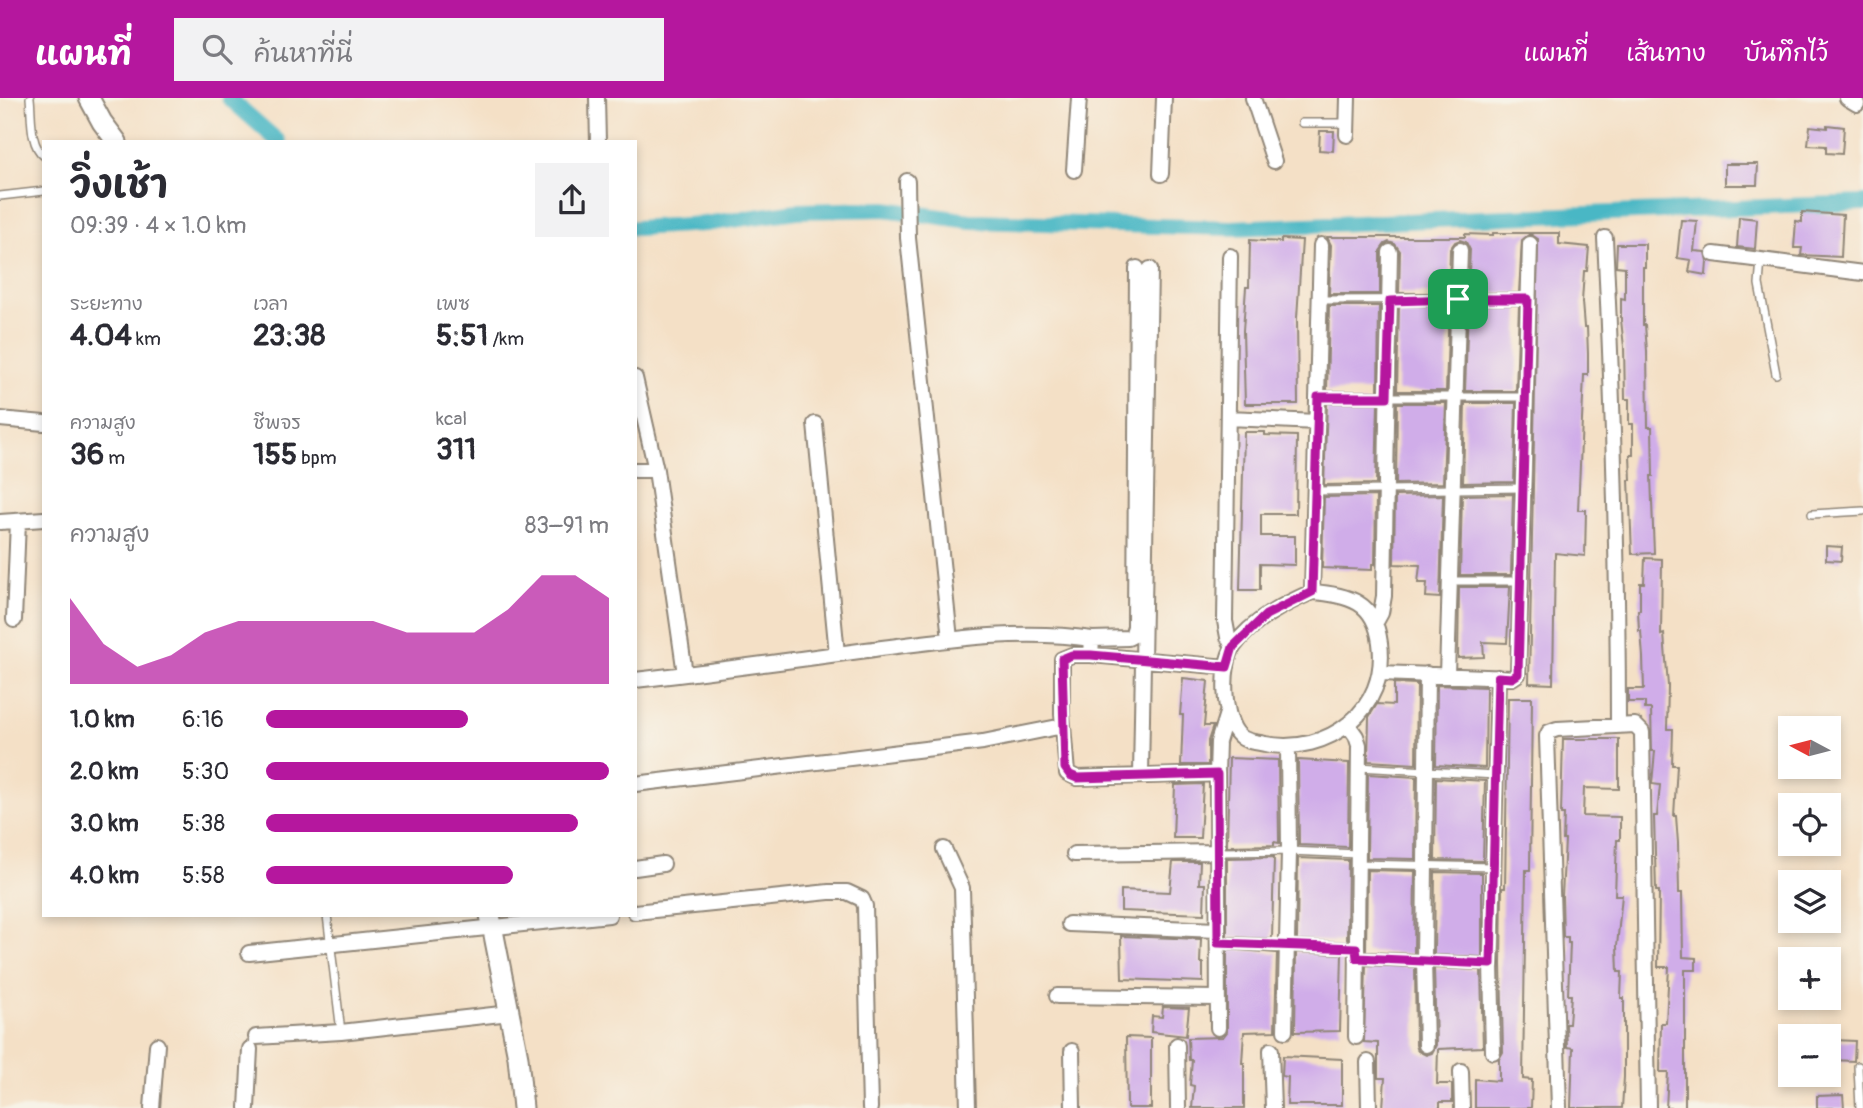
<!DOCTYPE html>
<html lang="th">
<meta charset="utf-8">
<style>
body{margin:0;font-family:Pangolin,"Playpen Sans Thai",sans-serif;background:#f2f2f3;color:#2b2b33;height:100vh;display:flex;flex-direction:column;font-size:26px;white-space:nowrap}
*{box-sizing:border-box;margin:0}
p{font-size:23px;color:#7c7c81}
.icon{flex:none;width:38px;height:38px;fill:none;stroke:currentColor;stroke-width:2;stroke-linecap:round;stroke-linejoin:round}
.map{position:relative;flex:1;overflow:hidden}
.sheet{position:absolute;left:42px;top:42px;width:595px;height:777px;display:flex;flex-direction:column;background:#fff;border-radius:0px;box-shadow:0 4px 10px #0003}
.sheet>*{flex:none}
.needle{width:46px;rotate:277deg}
.fabs{position:absolute;left:1778px;top:618px;display:grid;gap:14px}
.fabs a{display:grid;place-items:center;width:63px;height:63px;border-radius:0px;background:#fff;box-shadow:0 4px 10px #0003;font-size:35px}
.pin{position:absolute;display:grid;place-items:center;width:60px;height:60px;color:#fff;margin:-30px;border-radius:14px;box-shadow:0 4px 10px #0006}
.round{display:grid;place-items:center;flex:none;width:74px;height:74px;border-radius:0px;background:#f2f2f3}
.overview{display:flex;align-items:center;justify-content:space-between;height:119px;padding:0 28px}
h1{font-size:38px;font-weight:700;line-height:52px}
.metrics{display:grid;grid-template-columns:repeat(3,1fr);gap:10px;height:119px;padding:7px 28px}
.metrics div{display:grid;align-content:center}
.metrics b{font-size:30px;font-weight:700}
.metrics small{font-size:19px;font-weight:400}
.metrics p{font-size:19px}
.chart{height:196px;padding:14px 28px}
.chart p{display:flex;justify-content:space-between}
.chart svg{width:100%;height:126px;margin-top:7px;fill:#b5179e;opacity:.7}
ul{padding:0 28px;list-style:none;font-size:23px}
li{display:grid;grid-template-columns:112px 84px 1fr;align-items:center;height:52px}
li i{height:18px;border-radius:9px;background:#b5179e}
header{display:flex;align-items:center;gap:42px;box-sizing:border-box;height:98px;padding:0 35px;background:#b5179e;color:#fff}
header strong{font-size:33px}
nav{display:flex;gap:38px;margin-inline-start:auto;font-size:24px}
.search{width:490px;height:63px;background:#f2f2f3;display:flex;align-items:center;gap:18px;box-sizing:border-box;padding:0 24px;border-radius:0px;color:#7c7c81;font-size:26px}
.map>svg:first-child{display:block}
.lines{fill:none;stroke-linecap:round;stroke-linejoin:round}
.canal{stroke:#4ab7c5;stroke-width:16}
.building{fill:#d0ade9}
.lane-casing{stroke:#908678;stroke-width:10}
.street-casing{stroke:#908678;stroke-width:18}
.secondary-casing{stroke:#908678;stroke-width:23}
.lane{stroke:#fff;stroke-width:7}
.street{stroke:#fff;stroke-width:14}
.secondary{stroke:#fff;stroke-width:19}
.route-casing{stroke:#fff;stroke-width:14}
.route{stroke:#b5179e;stroke-width:9}
</style>
<header>
<strong>แผนที่</strong>
<div class="search"><svg class="icon" aria-label="search" viewBox="0 0 24 24"><circle cx="10" cy="10" r="6"/><path d="M15 15l6 6"/></svg>ค้นหาที่นี่</div>
<nav><a>แผนที่</a><a>เส้นทาง</a><a>บันทึกไว้</a></nav>
</header>
<div class="map">
<svg width="1863" height="1010" viewBox="0 0 1863 1010">
<rect width="100%" height="100%" fill="#f7f3e8"/>
<filter id="ink" filterUnits="userSpaceOnUse"><feTurbulence type="fractalNoise" baseFrequency=".0143" numOctaves="2"/><feDisplacementMap in="SourceGraphic" scale="14" xChannelSelector="R" yChannelSelector="G"/><feConvolveMatrix kernelMatrix="1 2 1 2 8 2 1 2 1" color-interpolation-filters="sRGB"/></filter>
<filter id="wash" filterUnits="userSpaceOnUse"><feTurbulence type="fractalNoise" baseFrequency=".00686" numOctaves="4" result="noise"/><feDisplacementMap in="SourceGraphic" scale="28" xChannelSelector="R" yChannelSelector="G"/><feGaussianBlur stdDeviation="1.57" result="paint"/><feColorMatrix in="noise" values="0 0 0 0 0 0 0 0 0 0 0 0 0 0 0 0 0 1.4 0 .05"/><feComposite in="paint" operator="in"/></filter>
<g filter="url(#wash)">
<rect width="100%" height="100%" fill="#f4e0c6"/>
<g class="lines">
<path class="canal" d="M229,0l50,44
M635,130l69,-4 93,-13 88,-2 85,12 261,7 632,-25"/>
</g>
<g id="blocks">
<path class="building" d="M1827,27l17,2 -2,27 -16,-1v-7l-18,-1 2,-19 17,2z
M1320,33h14l-1,20 -14,-1z
M1725,66h33l-1,21h-32z
M1802,114l41,3 -2,42 -40,-2 1,-7h-8l2,-27 6,1z
M1739,119l18,2 -2,30 -18,-2z
M1681,122l16,1 -3,30 11,1 2,9 -1,14 -17,-3 2,-12 -14,-2z
M1493,135h66v11l30,3 -2,24h-3l-2,31 2,25h3l1,27v21h-4l-6,135h8l-1,46 -30,-3 -2,131 -24,-1 9,-444 -8,-5 -8,6 -3,53h-51l2,-43 -4,-8 -6,-2 -5,2 -5,7 -1,44h-50l1,-42 -5,-7 -6,-2 -4,2 -5,7v43h-51l2,-49 -4,-8h138v-3l28,1z
M1281,141l21,1 -5,78 1,86h-53l-2,-73 3,-44h3l1,-47 31,2z
M1617,146h28v23h-2v58h2l2,26 1,76h4l1,49h-2l3,77 -22,1 -3,-74h2l-1,-25h3v-31h-4v-25h-4l-1,-52 -3,-27v-22l4,1v-32l-9,-1z
M1468,207h51l-3,86h-51z
M1329,208h50l-1,85h-51z
M1399,208h50l-3,85h-49z
M1327,305h51l-2,81 -52,1z
M1397,305h49l-3,80 -47,1z
M1465,305h51l-2,79 -51,1z
M1244,334h21v3l32,1 -1,78h-35v22h34v29l-35,-1v26h-20z
M1513,396l-2,81h-51l2,-80z
M1443,397l-3,103 -14,-1 1,-14h-9l2,-18 -26,-1 1,-68z
M1376,398l-1,68h-3v6l-50,-2 2,-71z
M1826,448l16,1 -1,14 -15,-1z
M1645,460l17,1 -1,76 3,-1 4,52 -1,43h6l-1,36h5l-3,51h2l2,27 1,50h3l1,64 13,1v12h-11v138h-19l2,-36h-8l1,-49h5l3,-56h-11l1,-76h-3l-2,-75h3l3,-31 -8,-1 3,-33h-3l-1,-42h-6v-7h-17v-13h16l-1,-32 -2,-26h-2l-1,-21h2v-27h4z
M1459,489h51l-3,56 -24,-1 1,15 -26,1z
M1183,580l25,3 -4,45h9l-5,15v24h-27l2,-50h-3z
M1394,585l23,1 -1,80 -48,-3 1,-44 8,-13 17,1z
M1437,587l49,2 -1,81 -49,-3z
M1508,600h24l-2,172h-4l-3,209 9,1 -1,28h-56v-29l24,2v-22l4,-7 -2,-88 1,-76h3z
M1563,641h56v50l-35,-1 -1,28 37,1v23h-3l-2,55h7l-5,51 1,26h4l-1,26h3v79l-2,31h-51l2,-60 -6,-1 -1,-23h3l2,-29h-3l2,-52h-2v-6h-5l-1,-41 3,-56h-2l1,-26h-3z
M1229,660l49,2 1,83 -5,-1v3l-47,1z
M1298,662l51,3 -1,84 -49,-2z
M1368,676l48,3 -1,82 -48,-1z
M1436,680l49,3 -2,80 -48,-1z
M1203,686l-3,54h-27l2,-53z
M1274,759l-2,82 -45,-2v-79z
M1298,760l50,2 -1,82 -50,-2z
M1173,764h27l-1,22h6l-1,30 -83,-3v-21l49,2z
M1367,772l48,1 -1,83 -48,-2z
M1435,774l47,1v84l-48,-2z
M1121,838l80,3 -1,24h3v19l-81,-3z
M1227,851l50,4 -2,78 -31,1 -2,31h2v45h-52l2,-22 -4,-1 2,-25h-3l-1,-22 35,-1 4,-5z
M1296,854l46,2 -2,77 -45,1z
M1366,867l49,2 1,78 2,6 8,4 6,-2 4,-8 -2,-77 47,2 2,77 -45,2 -1,35h15v18h-12v6h-57l2,-30h-7v-35l-14,-1z
M1163,909l26,1 -3,28 -35,-4 1,-16 10,1z
M1126,939l25,1v70h-24z
M1834,942l21,1 -1,20 -21,-1z
M1283,958l59,3v46h-55l1,-28 -6,-1z
M1843,997l1,13h-27v-12z"/>
</g>
</g>
<g filter="url(#ink)">
<use href="#blocks" fill-opacity="0" stroke="#908678" stroke-width="2"/>
<g class="lines">
<defs>
<path id="lane" d="M30,0c2,17 -1,47 14,58
M1302,25h45
M0,98l44,-5
M1761,162l-2,24 17,90
M1321,202l207,-1
M1318,299h207
M1316,393l206,-3
M1812,416l51,-3
M1451,483h69
M1359,669l136,8
M1219,754l70,-1 69,3
M1358,766l135,3
M327,817l14,117
M1218,845l138,5
M1357,860l134,6
M1858,968l2,42"/>
<path id="street" d="M597,0l1,44
M1253,0l21,63
M1847,0l10,6
M1347,37l1,-37
M1074,72l5,-72
M1161,76l3,-76
M907,83l1,57 42,401
M1605,140c8,162 13,324 13,486
M1714,156l149,19
M1230,158l-5,365 3,16 5,10
M635,280l21,92 29,204
M1228,320l89,4
M0,321l44,4
M815,326l22,230
M635,372h21
M0,424l44,-3
M1312,494c16,1 32,3 46,11 15,9 20,24 22,40 9,67 -52,113 -115,101 -8,-2 -19,-2 -25,-8 -18,-15 -19,-72 -6,-90 19,-26 50,-42 78,-54z
M1312,494l9,-347
M14,522l4,-99
M1376,524l5,-9 3,-17 6,-344
M1092,541l36,-1 4,-2 3,-9 2,-359
M1091,557h-19l-10,4v55l5,59 10,5 140,-4
M1381,575l131,5 6,-4 12,-430
M1447,577l13,-425
M635,582c80,-9 159,-20 239,-31 72,-9 145,-21 218,-10l-1,16 136,12
M1348,627l8,11 3,9 -3,292
M1141,677l9,-506
M635,686l348,-42 80,-16
M944,751l18,39 6,220
M1074,756l145,-2
M635,770l28,-4
M635,814l194,-20h18l15,7 3,7 5,202
M1069,826l148,6
M249,855l360,-38
M1057,898l160,2
M1218,930l-1,-254 1,-32 9,-29
M1285,933l4,-180 -1,-104
M256,939l85,-5 169,-19
M1177,947l1,63
M1426,947l-2,-86 3,-285
M1271,952l2,58
M1072,953l1,57
M1493,954l-2,-88 7,-287
M1368,964l1,46
M1461,973l1,37
M152,1010l5,-63
M247,1010l3,-59
M1559,1010l-12,-372 2,-4 8,-3 78,-4 7,7 6,376"/>
<path id="secondary" d="M89,0l13,24 15,20
M490,817l28,142 5,51"/>
</defs>
<use href="#lane" class="lane-casing"/>
<use href="#street" class="street-casing"/>
<use href="#secondary" class="secondary-casing"/>
<use href="#lane" class="lane"/>
<use href="#street" class="street"/>
<use href="#secondary" class="secondary"/>
</g>
</g>
<g class="lines" filter="url(#ink)">
<defs>
<path id="route" d="M1458,201h70l-10,375 -6,4 -14,-1 -7,287 -134,-6 -1,-10 -138,-5 -1,-169 -140,4 -7,-3 -5,-7 -3,-109 10,-4h19l136,12 6,-20 33,-32 46,-23 6,-195h69l3,-96z"/>
</defs>
<use href="#route" class="route-casing"/>
<use href="#route" class="route"/>
</g>
</svg>
<div class="fabs">
<a><svg class="needle" viewBox="-14 -14 28 28"><path d="M0-13l5 13h-10z" fill="#e53935"/><path d="M0 13l5-13h-10z" fill="#7c7c81"/></svg></a>
<a><svg class="icon" aria-label="locate" viewBox="0 0 24 24"><circle cx="12" cy="12" r="6"/><path d="M12 2v4M12 18v4M2 12h4M18 12h4"/></svg></a>
<a><svg class="icon" aria-label="layers" viewBox="0 0 24 24"><path d="M12 4l9 5-9 5-9-5zM3 14l9 5 9-5"/></svg></a>
<a>+</a>
<a>−</a>
</div>
<div class="pin" style="left:1458px;top:201px;background:#1e9e55"><svg class="icon" aria-label="arrive" viewBox="0 0 24 24"><path d="M6 21V4h12l-3 4 3 4H6"/></svg></div>
<section class="sheet">
<div class="overview"><div><h1>วิ่งเช้า</h1><p>09:39 · 4 × 1.0 km</p></div><a class="round"><svg class="icon" aria-label="share" viewBox="0 0 24 24"><path d="M12 15V3M7 8l5-5 5 5M5 13v7h14v-7"/></svg></a></div>
<div class="metrics">
<div><p>ระยะทาง</p><b>4.04<small> km</small></b></div>
<div><p>เวลา</p><b>23:38</b></div>
<div><p>เพซ</p><b>5:51<small> /km</small></b></div>
</div>
<div class="metrics">
<div><p>ความสูง</p><b>36<small> m</small></b></div>
<div><p>ชีพจร</p><b>155<small> bpm</small></b></div>
<div><p>kcal</p><b>311</b></div>
</div>
<div class="chart"><p><span>ความสูง</span>83–91 m</p>
<svg viewBox="0 0 160 44" preserveAspectRatio="none"><path d="M0 44V14L10 30L20 38L30 34L40 26L50 22L60 22L70 22L80 22L90 22L100 26L110 26L120 26L130 18L140 6L150 6L160 14V44z"/></svg>
</div>
<ul>
<li><b>1.0 km</b>6:16<i style="width:59%"></i></li>
<li><b>2.0 km</b>5:30<i style="width:100%"></i></li>
<li><b>3.0 km</b>5:38<i style="width:91%"></i></li>
<li><b>4.0 km</b>5:58<i style="width:72%"></i></li>
</ul>
</section>
</div>
